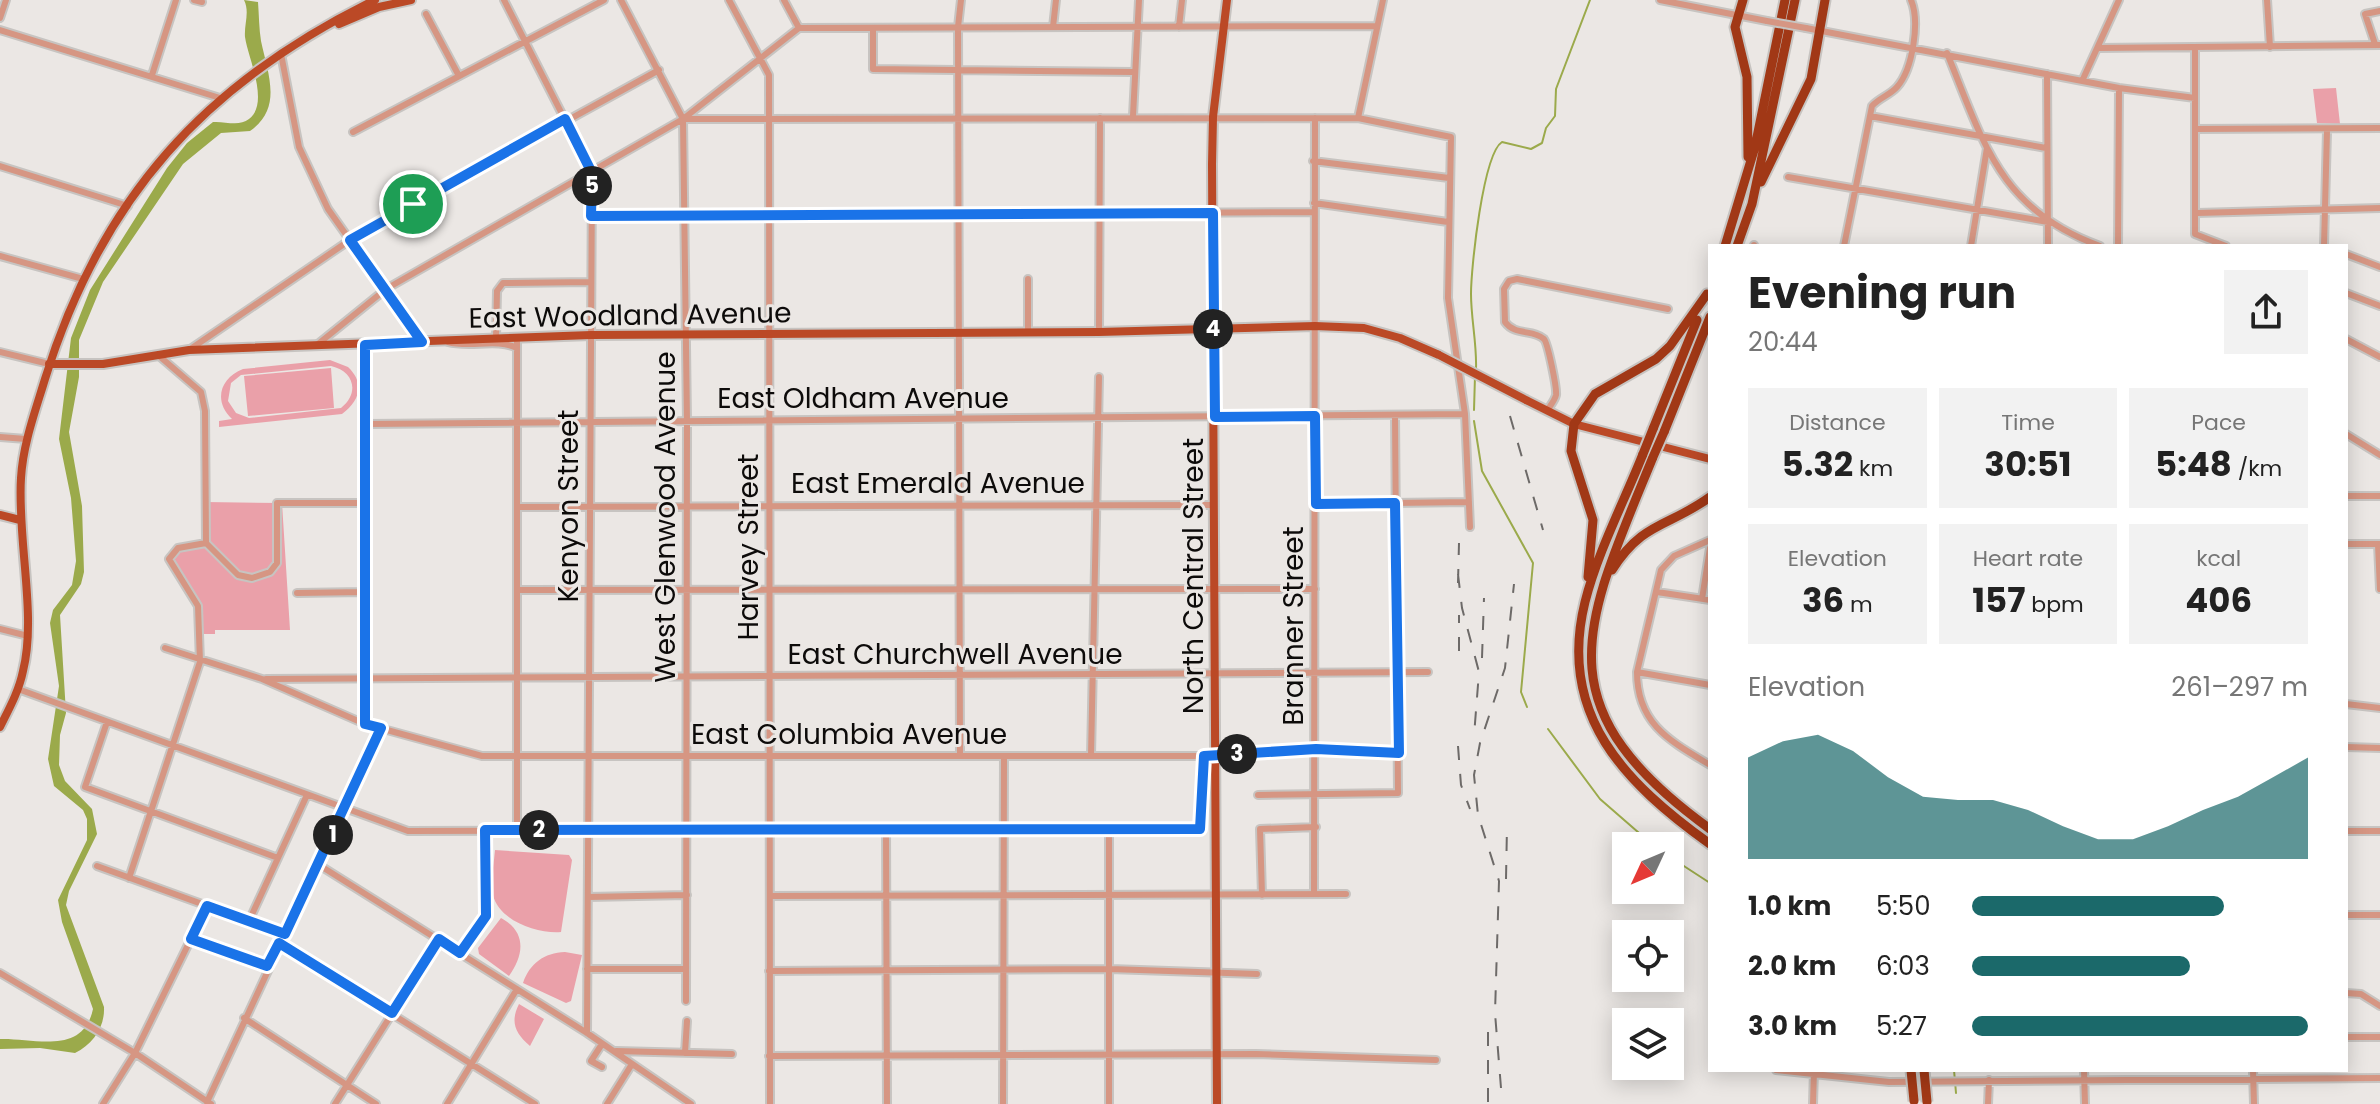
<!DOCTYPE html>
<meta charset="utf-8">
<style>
body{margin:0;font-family:Poppins,sans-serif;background:#f2f2f2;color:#222;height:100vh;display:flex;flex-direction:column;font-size:30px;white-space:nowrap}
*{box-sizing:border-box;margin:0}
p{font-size:26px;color:#767676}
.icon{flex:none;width:44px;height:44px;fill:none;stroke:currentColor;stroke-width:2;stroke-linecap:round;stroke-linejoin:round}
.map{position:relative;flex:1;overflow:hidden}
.drawer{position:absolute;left:1708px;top:244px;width:640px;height:828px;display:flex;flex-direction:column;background:#fff;border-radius:0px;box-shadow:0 4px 20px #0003}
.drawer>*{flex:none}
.needle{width:52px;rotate:226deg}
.controls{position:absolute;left:1612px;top:832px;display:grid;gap:16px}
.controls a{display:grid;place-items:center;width:72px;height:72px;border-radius:0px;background:#fff;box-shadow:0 4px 20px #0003;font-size:40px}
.pin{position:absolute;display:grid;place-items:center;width:68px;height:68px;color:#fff;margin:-34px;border:4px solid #fff;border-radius:50%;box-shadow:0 2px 8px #0007}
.km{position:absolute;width:40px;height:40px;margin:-20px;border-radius:50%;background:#222;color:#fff;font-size:22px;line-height:40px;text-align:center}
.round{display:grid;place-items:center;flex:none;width:84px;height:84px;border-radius:0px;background:#f2f2f2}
.head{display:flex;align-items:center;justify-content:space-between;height:136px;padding:0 40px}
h1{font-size:44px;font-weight:700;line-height:60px}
.figures{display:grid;grid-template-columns:repeat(3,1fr);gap:12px;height:136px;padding:8px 40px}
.figures div{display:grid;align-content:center;border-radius:0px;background:#f2f2f2;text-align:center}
.figures b{font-size:34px;font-weight:700}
.figures small{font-size:22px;font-weight:400}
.figures p{font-size:22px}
.chart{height:224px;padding:16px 40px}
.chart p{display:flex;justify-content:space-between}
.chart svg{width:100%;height:144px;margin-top:8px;fill:#1b696a;opacity:.7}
ul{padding:0 40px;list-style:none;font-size:26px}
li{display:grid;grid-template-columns:128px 96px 1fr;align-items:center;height:60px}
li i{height:20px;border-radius:10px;background:#1b696a}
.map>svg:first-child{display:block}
.green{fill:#eaa0a9;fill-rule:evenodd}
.water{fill:#9baa4b}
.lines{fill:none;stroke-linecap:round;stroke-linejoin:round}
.stream{stroke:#9baa4b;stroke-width:2}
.minor-casing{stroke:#c7c4c1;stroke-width:10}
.major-casing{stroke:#c7c4c1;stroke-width:12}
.highway-casing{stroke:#c7c4c1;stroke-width:13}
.minor{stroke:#d69683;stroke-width:6}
.major{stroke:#bb4926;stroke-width:8}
.highway{stroke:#a13816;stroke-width:9}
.rail{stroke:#6d6a68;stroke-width:2;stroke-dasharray:14 14;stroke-linecap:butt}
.minor-bridge-casing{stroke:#c7c4c1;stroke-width:10;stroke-linecap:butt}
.major-bridge-casing{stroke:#c7c4c1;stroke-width:12;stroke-linecap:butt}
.highway-bridge-casing{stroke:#c7c4c1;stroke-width:13;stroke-linecap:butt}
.minor-bridge{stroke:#d69683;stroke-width:6}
.major-bridge{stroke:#bb4926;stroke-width:8}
.highway-bridge{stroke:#a13816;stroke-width:9}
.route-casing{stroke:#fff;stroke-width:16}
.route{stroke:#1a73e8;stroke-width:10}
.labels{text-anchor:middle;stroke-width:6;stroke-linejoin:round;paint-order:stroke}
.street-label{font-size:28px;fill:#0d0b0a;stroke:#ebe7e4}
</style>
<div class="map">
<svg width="2380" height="1104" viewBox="0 0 2380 1104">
<rect width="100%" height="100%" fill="#ebe7e4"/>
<path class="green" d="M2336,88l4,36 -23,-1 -4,-34z
M330,360l18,7c17,16 12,34 -6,47l-123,13v-6l13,-2c-19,-18 -12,-41 11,-50zM331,366c23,5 29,27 10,42l-92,10 -13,-5 -8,-12 3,-18 10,-8z
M331,368l3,40 -86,8 -4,-40z
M205,502l77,1 8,127h-75v4h-15l-2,-28 -29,-47 9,-11 27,-5z
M495,850l74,5 3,5 -11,72c-23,2 -62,-11 -68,-37 -3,-14 1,-31 2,-45z
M501,918c26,14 23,37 8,58l-30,-22 -1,-6z
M565,952l17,3 -11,46 -5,2 -43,-20c7,-20 21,-30 42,-31z
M519,1004l25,15 -14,27c-15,-13 -20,-24 -11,-42z"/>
<path class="water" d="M244,0l14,2c1,13 1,27 3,39 7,33 22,67 -11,90l-29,2 -38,31 -80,118 -24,58v37l-10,55 13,74 2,66 -3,12 -21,31 6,98 -6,22 -1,30 6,16 27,28 5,25 -28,57 -3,14 38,102c1,20 -11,37 -29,46l-35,-5 -40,1v-10c34,-1 83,17 93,-30l-31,-87 -4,-22 29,-60v-21l-4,-9 -29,-24 -6,-27 11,-73 -9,-63 3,-13 19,-25 4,-24 -5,-63 -12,-59 12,-101 19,-48 77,-122 20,-25 26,-21c12,-1 26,5 36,-3 21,-16 -1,-61 -4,-82 -1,-13 5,-25 -1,-37z"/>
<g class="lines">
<path class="stream" d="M1476,369c1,-25 -5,-50 -5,-75 0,-26 12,-140 31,-152l29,7 11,-6 4,-15 9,-12 1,-27 34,-89
M1474,410l1,-34
M1474,421l8,50 51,92 -12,129 6,15
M1548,729l52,70 54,47
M1670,857l40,26
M1954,1070l2,23"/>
<defs>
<path id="minor" d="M194,0l8,2
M504,0l88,173 -5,860
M621,0l62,119 4,302 -1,580
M729,0l40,75 1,1029
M784,0l15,28
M1660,0l107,21
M2267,0l3,47
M426,14l33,62
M0,18l6,-18
M1053,27l3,-27
M1179,27l3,-27
M799,28l578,-2
M873,28v41l260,3
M1806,28l313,60 76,10
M0,30l220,68
M2375,44l-10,-30 15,-3
M2098,48l282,-3
M2195,49v185l31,12
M1947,53c37,91 53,157 153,193
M281,54l18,93 29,62 93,132
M2047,74l1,172
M152,75l24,-75
M2083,79l36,-79
M1133,116l6,-116
M1870,116l176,32
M1358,118l25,-118
M683,119l675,-1 93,19 -3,161 17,116 5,113
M2195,129l185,-1
M353,132l251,-132
M1313,161l136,17
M0,166l128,40
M1788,177l260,45
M1314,203l134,19
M2197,213l183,-5
M591,216l723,-4
M1754,246v-1
M1844,246l28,-140c7,-8 18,-11 25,-19 16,-18 23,-66 14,-87
M1971,246l16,-98
M2118,246l1,-158
M2324,246l3,-115
M2346,254l34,13
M0,256l83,23
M2346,293l34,13
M1028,332v-53
M1099,332l1,-214
M496,338l1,-47 6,-8 88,-1
M2346,339l34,18
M448,342c22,6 49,-4 69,6
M318,344l68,-55 297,-170 116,-91
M365,345v379
M189,350l161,-110 309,-170
M0,352l49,12
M158,355l43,37 4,19 1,132 32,32 14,3 18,-6 7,-9v-60h88
M1547,411c3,-5 8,-11 9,-16 1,-7 -8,-51 -12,-56 -11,-10 -29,-3 -39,-17l-1,-33 5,-8 8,-2 151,30
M367,424l1098,-10
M2346,434l34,21
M0,437l26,2
M2346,496h34
M1316,504l153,-2
M518,507l696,-2
M1710,540l-36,16 -13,14 -24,102c0,52 33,69 73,93
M2346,544h34
M2378,544l2,45
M517,590l798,-1
M1657,592l53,8
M297,593l67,-1
M1702,599l8,-51
M0,629l28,7
M165,648l97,31 103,45 117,32h733l101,-7 83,4
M1637,672l73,13
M266,679l1162,-7
M18,689l390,142 792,-2 4,-73
M2346,704l34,4
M107,722l-22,65 193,71
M2346,747l34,1
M960,756l-2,-729 3,-27
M1091,756l8,-379
M1258,795l140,-2 -3,-378
M886,827l1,277
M517,829v-491
M1109,829v275
M2346,831h34
M319,865l268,168 104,71
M97,866l188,68
M129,878l71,-216 -2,-56 -29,-47 9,-11 28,-5
M1314,894l1,-776
M1262,895l-2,-66 56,-2
M770,896l576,-2
M588,897l99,-2
M2346,915h34
M249,921l58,-126
M191,939l76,27
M279,943l256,161
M460,953l26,-37 -1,-86
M587,969h99
M769,971l341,-2 147,5
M0,973l135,80 76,51
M2346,993l15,1 19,12
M244,1018l132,86
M2346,1037h34
M616,1051l116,3
M685,1053l2,-32
M769,1056l487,-2 180,6
M602,1067l-11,-6 11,-17
M1776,1070l113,12 491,-4
M2084,1070l1,34
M2253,1070l1,34
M207,1102l174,-374
M103,1104l32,-51 72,-147
M335,1104l104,-165
M447,1104l70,-115
M607,1104l25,-40
M1003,1104l1,-348
M1813,1104l1,-34
M1988,1104l1,-24"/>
<path id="major" d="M339,24l40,-17 32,-7
M49,364h54l86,-14 402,-15 508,-3 216,-6 49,2 36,10 39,17
M1526,400l48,24 136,35
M0,515l20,5
M0,727c9,-18 19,-36 23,-56 14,-55 -6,-132 -2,-193 2,-34 14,-66 24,-99 56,-181 160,-296 330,-379
M1217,1104l-5,-940 1,-47 14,-117"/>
<path id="highway" d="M1743,0l-8,27 12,50 1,80
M1761,182l50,-103 14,-79
M1725,246l30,-99 30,-147
M1737,246l15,-42 43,-204
M1653,429l44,-109
M1664,432l46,-115
M1643,454c-19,48 -45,97 -58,148 -28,113 40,181 125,242
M1653,457c-69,169 -114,248 57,372
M1612,570c31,-49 57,-43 98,-73
M1588,577l5,-57 -22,-69 3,-27 21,-30 61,-35 14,-13 37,-52"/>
</defs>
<use href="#minor" class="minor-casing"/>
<use href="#major" class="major-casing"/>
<use href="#highway" class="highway-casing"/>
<use href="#minor" class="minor"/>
<use href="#major" class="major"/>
<use href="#highway" class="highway"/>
<path class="rail" d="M1510,416l33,114
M1458,574l4,34 17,64 -5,64
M1458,583l1,-40
M1459,651v-36
M1482,658l2,-60
M1458,746l3,39 9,24
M1506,879l1,-53
M1488,1032v72
M1501,1088l-6,-75 4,-132 -21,-66 -4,-40 6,-32 25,-75 9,-84"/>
<defs>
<path id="minor-bridge" d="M1767,21l39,7"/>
<path id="major-bridge" d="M1439,355l87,45"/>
<path id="highway-bridge" d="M1643,454l10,-25
M1653,457l11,-25
M1911,1070l3,31
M1924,1070l3,32"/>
</defs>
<use href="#minor-bridge" class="minor-bridge-casing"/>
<use href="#major-bridge" class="major-bridge-casing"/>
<use href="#highway-bridge" class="highway-bridge-casing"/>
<use href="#minor-bridge" class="minor-bridge"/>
<use href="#major-bridge" class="major-bridge"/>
<use href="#highway-bridge" class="highway-bridge"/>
</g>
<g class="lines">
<defs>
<path id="route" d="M565,119l27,54 -1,43 622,-3 2,204 100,-1 1,88 79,-1 4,250 -83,-4 -112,7 -4,73 -715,1 1,86 -26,37 -21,-14 -47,74 -113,-70 -12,23 -76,-27 16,-33 78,28 96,-206 -16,-4v-379l57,-3 -72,-102z"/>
</defs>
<use href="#route" class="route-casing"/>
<use href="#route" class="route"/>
</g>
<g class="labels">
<g class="street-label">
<text transform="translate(630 315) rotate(-1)" y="10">East Woodland Avenue</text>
<text x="863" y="408">East Oldham Avenue</text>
<text x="938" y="493">East Emerald Avenue</text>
<text transform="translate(568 506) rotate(-90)" y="10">Kenyon Street</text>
<text transform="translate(665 517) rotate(-90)" y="10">West Glenwood Avenue</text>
<text transform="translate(748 547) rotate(-90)" y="10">Harvey Street</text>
<text transform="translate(1193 576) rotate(-90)" y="10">North Central Street</text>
<text transform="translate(1293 626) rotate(-90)" y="10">Branner Street</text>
<text x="955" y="664">East Churchwell Avenue</text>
<text x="849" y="744">East Columbia Avenue</text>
</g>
</g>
</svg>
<div class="controls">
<a><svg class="needle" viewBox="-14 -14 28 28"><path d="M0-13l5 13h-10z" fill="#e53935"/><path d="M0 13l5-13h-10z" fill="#767676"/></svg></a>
<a><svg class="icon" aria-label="locate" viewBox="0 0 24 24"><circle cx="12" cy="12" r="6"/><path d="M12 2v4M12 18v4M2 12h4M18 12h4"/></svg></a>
<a><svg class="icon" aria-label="layers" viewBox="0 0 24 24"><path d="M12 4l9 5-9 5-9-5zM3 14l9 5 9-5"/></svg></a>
</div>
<div class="pin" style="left:413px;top:204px;background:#1e9e55"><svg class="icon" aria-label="arrive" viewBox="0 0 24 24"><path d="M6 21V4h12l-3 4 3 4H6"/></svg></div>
<b class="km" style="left:333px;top:835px">1</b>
<b class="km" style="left:539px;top:830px">2</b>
<b class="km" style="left:1237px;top:754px">3</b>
<b class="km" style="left:1213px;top:329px">4</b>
<b class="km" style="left:592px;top:186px">5</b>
<section class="drawer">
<div class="head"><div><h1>Evening run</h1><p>20:44</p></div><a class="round"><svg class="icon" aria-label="share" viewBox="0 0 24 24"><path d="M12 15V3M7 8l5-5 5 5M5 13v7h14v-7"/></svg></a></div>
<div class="figures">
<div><p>Distance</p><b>5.32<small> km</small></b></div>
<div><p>Time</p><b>30:51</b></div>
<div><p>Pace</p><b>5:48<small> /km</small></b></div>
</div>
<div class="figures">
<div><p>Elevation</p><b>36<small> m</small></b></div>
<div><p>Heart rate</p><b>157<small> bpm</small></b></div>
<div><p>kcal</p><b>406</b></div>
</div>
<div class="chart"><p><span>Elevation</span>261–297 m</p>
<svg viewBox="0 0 160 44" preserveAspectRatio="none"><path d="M0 44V13L10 8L20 6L30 11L40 19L50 25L60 26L70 26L80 29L90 34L100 38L110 38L120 34L130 29L140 25L150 19L160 13V44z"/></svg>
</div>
<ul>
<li><b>1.0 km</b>5:50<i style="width:75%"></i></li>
<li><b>2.0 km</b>6:03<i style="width:65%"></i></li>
<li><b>3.0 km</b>5:27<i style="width:100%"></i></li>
</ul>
</section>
</div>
